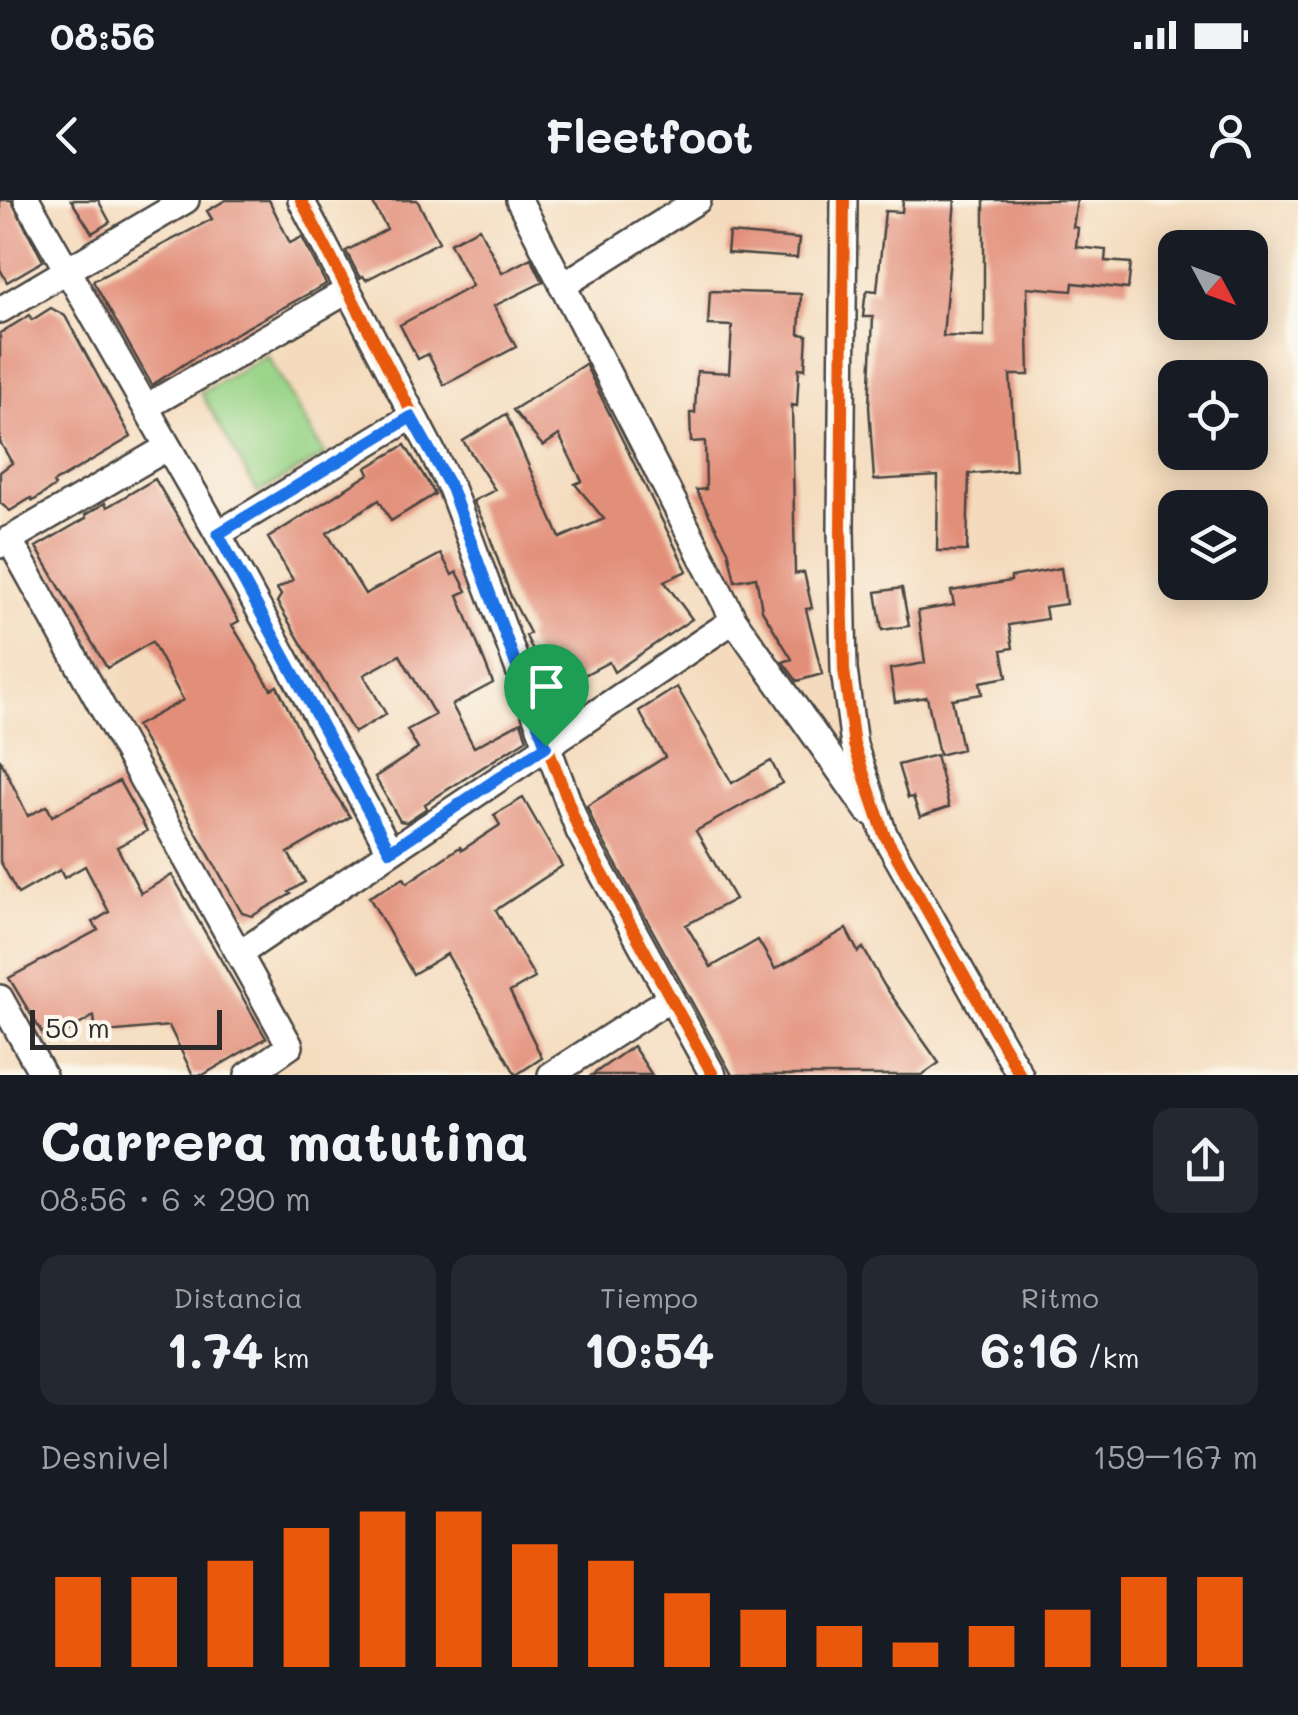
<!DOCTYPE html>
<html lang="es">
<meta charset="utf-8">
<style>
body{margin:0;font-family:Mali,sans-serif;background:#242831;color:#f1f3f6;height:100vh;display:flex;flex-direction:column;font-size:38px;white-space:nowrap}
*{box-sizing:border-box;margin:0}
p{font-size:32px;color:#9ea1a6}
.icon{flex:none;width:55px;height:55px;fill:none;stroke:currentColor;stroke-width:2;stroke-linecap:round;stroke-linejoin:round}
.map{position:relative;height:875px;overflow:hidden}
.side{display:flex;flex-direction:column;background:#171b24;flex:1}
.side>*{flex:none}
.needle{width:65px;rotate:131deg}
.buttons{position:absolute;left:1158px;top:30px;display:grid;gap:20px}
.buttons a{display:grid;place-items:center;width:110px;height:110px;border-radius:20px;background:#171b24;box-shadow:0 5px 25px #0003;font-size:50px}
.scale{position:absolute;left:30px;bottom:25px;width:192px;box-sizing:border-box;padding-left:10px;border:5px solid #2b2b2b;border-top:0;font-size:28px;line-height:35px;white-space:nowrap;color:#2b2b2b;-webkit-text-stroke:8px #fbf7ec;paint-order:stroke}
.pin{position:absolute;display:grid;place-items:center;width:85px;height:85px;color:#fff;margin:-102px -42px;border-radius:50% 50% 50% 0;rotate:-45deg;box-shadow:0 0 10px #0007}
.pin .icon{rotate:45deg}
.round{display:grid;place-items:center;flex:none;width:105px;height:105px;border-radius:20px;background:#242831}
.overview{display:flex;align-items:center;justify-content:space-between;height:170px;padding:0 40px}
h1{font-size:55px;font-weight:700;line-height:75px}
.stats{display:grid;grid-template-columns:repeat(3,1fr);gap:15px;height:170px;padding:10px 40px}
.stats div{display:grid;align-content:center;border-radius:20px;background:#242831;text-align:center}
.stats b{font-size:50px;font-weight:700}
.stats small{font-size:28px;font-weight:400}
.stats p{font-size:28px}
.chart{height:280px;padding:20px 40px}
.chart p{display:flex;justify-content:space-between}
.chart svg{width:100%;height:180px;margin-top:10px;stroke:#ea580c;stroke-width:6}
.status{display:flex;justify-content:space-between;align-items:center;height:70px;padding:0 50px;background:#171b24;direction:ltr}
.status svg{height:28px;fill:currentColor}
header{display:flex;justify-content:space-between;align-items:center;height:130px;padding:0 40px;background:#171b24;font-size:45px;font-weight:700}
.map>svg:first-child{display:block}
.green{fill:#99d488;stroke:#62805a;stroke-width:2.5}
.building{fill:#e28f7a}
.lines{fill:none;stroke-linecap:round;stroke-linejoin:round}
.minor-casing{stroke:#494541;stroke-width:30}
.minor{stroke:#fff;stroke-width:25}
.cycleway-casing{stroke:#fbf7ec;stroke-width:19}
.cycleway{stroke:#e8590c;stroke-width:12}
.route-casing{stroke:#fff;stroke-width:20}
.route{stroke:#1a73e8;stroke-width:12}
</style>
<div class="status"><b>08:56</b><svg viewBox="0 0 49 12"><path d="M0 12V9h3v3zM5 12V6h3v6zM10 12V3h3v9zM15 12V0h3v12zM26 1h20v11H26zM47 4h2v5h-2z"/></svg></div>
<header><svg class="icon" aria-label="back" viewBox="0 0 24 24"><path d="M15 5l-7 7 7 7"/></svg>Fleetfoot<svg class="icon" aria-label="person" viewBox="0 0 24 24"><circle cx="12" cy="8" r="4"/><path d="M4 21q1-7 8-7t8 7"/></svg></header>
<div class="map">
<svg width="1298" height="875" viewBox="0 0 1298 875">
<rect width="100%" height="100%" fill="#fbf7ec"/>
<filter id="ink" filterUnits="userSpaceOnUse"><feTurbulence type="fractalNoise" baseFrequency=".01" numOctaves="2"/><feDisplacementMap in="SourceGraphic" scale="20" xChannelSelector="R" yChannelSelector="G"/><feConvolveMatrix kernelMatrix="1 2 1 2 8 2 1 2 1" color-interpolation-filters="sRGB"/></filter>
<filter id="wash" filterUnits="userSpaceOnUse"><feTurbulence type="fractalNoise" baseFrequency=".0048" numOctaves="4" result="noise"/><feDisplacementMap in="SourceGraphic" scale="40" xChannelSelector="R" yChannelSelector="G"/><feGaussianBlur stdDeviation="2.25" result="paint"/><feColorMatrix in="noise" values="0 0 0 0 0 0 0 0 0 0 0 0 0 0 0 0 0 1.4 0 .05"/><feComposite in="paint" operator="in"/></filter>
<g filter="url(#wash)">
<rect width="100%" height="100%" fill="#f4dbbd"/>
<path class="green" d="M267,155l58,100 -67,38 -57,-100z"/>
<g id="blocks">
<path class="building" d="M0,0h11l32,61 -36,21 -7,-13z
M71,0h27l12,22 -18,11z
M226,0h43l21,43 12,-6 24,47 -120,66 -54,35 -59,-104 119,-62 -5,-8z
M371,0h46l22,42 -73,38 -3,-4 -3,2 -14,-27 41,-22z
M903,0h52l-12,136 41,1v-137h93l-4,27 5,1 -2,19 30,3 -1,11 26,2 -3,26 -55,-6 -1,8 -45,-4 2,88h-19l6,95 -47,4 -2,77h-30l1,-75 -64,4 -5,-74 4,-89h-10l2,-20 3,-7 9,1 8,-80 17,1z
M479,28l23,45 29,-15 12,24 -49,24 22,41 -72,38 -16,-31 -10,5 -18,-34 72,-39 -22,-43z
M729,33l70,6 -2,19 -70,-5z
M710,91l91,3 -2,40 8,1 -2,34 -6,-1 -2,38 -5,-1 3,169 9,-2 8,36 -6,1 16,65 -25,7 -14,-19 9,-3 -30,-49 -6,-33 -21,4 -7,-31 -32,-60 10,-1 -1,-48 -14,1 -1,-29h5l2,-42 32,2 3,-47 -24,-1z
M51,108l14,8 66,121 -78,46 2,3 -22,15 -2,-3 -21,13 -10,-8v-31l12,-9 -12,-21v-109l30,-18 2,5z
M585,164l102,207 -23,10 28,38 -78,53 -5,-10 -38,20 8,15 -20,10 -33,-71 4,-3 -19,-36 -24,-68 -14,-28 22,-11 -32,-49 43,-27 54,124 44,-19 -29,-35 7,-3 -23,-46 -16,11 -30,-36z
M405,245l30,49 -44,27 -12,-21 -52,33 38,61 76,-40 11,21 5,-3 10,19 -9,4 35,88 -41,22 22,42 47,-25 6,17 -102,65 2,4 -21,14 -6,-1 -25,-44 43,-28 -11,-19 28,-15 -35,-60 -36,20 22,39 -32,19 -77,-131 4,-7 -4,-6 16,-9 -25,-42 101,-64 -3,-6z
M155,279l84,142 -7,4 39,64 6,-3 40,80 33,51 -62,36 17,29 -16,10 2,2 -39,22 -10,-3 -106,-187 47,-26 -31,-58 -45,26 -71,-121 50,-29 -1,-3 20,-12 2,4z
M1061,368l5,36 -21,3 2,12 -38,6 4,23 -11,2 5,27 -27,5 2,12 -30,5 10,50 -23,6 -12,-58 -32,5 -5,-33 35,-6 -7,-52 36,-6 -3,-14 60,-10v-4z
M902,388l7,38 -27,4 -6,-38z
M677,487l55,96 39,-22 11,22 -86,48 39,68 -49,26 25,42 47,-27 17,29 71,-40 12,23 5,-4 21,37 55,78 -17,12h-190l-138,-251 -7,-18 78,-49 -26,-46z
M936,555l13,52 -29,10 -7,-20 -5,1 -10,-33z
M0,559l28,57 19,-10 5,10 67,-35 28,50 -30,16 24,46 31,-18 94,163 -63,37h-10l-24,-49 -73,7 -2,-17 -46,27 -39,-65 89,-48 -5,-8 16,-10 -24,-46 -21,12 -4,-8 -42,24 -18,-33z
M523,598l39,68 -66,44 39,68 -25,14 32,66 -26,17 -69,-121 -34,20 -44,-77 35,-19 3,5 53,-36 2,3 38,-25 -6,-10z
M633,846l19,29h-60z"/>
</g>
</g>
<g filter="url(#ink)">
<use href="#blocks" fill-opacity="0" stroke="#494541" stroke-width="2.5"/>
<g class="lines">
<defs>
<path id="minor" d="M27,0l191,334 172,317
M301,0l150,288 128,343 134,244
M519,0l215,420 134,191
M844,0l-3,330 3,140 10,75 30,89 136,241
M562,86l136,-86
M0,110l186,-110
M146,207l201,-116
M218,334l193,-117
M9,339l281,507 -42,29
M0,345l168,-98
M239,754l495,-334
M0,798l43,77
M551,875l118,-76"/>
</defs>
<use href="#minor" class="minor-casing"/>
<use href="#minor" class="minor"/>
<defs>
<path id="cycleway" d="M301,0l150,288 128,343 134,244
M844,0l-3,330 3,140 10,75 30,89 136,241"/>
</defs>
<use href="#cycleway" class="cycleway-casing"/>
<use href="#cycleway" class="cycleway"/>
</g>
</g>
<g class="lines" filter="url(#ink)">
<defs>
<path id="route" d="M411,217l40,71 95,258 -156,105 -172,-317z"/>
</defs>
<use href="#route" class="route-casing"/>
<use href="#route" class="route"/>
</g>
</svg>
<div class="buttons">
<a><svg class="needle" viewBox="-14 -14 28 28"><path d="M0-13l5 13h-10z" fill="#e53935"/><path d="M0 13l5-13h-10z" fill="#9ea1a6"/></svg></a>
<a><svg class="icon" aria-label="locate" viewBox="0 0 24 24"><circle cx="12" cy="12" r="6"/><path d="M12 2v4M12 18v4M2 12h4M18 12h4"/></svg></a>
<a><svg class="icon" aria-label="layers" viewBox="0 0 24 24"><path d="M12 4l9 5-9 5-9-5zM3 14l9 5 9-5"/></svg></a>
</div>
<div class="scale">50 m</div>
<div class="pin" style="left:546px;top:546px;background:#1e9e55"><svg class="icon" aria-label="arrive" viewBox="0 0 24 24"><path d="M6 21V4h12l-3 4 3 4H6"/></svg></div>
</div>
<section class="side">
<div class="overview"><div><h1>Carrera matutina</h1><p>08:56 · 6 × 290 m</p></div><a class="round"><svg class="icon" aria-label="share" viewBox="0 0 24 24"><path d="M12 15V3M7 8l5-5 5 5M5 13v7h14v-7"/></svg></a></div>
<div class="stats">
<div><p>Distancia</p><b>1.74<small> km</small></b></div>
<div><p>Tiempo</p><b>10:54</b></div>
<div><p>Ritmo</p><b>6:16<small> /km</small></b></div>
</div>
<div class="chart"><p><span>Desnivel</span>159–167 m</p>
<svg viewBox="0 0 160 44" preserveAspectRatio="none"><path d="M5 44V22M15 44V22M25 44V18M35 44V10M45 44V6M55 44V6M65 44V14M75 44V18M85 44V26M95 44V30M105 44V34M115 44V38M125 44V34M135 44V30M145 44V22M155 44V22"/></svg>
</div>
</section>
